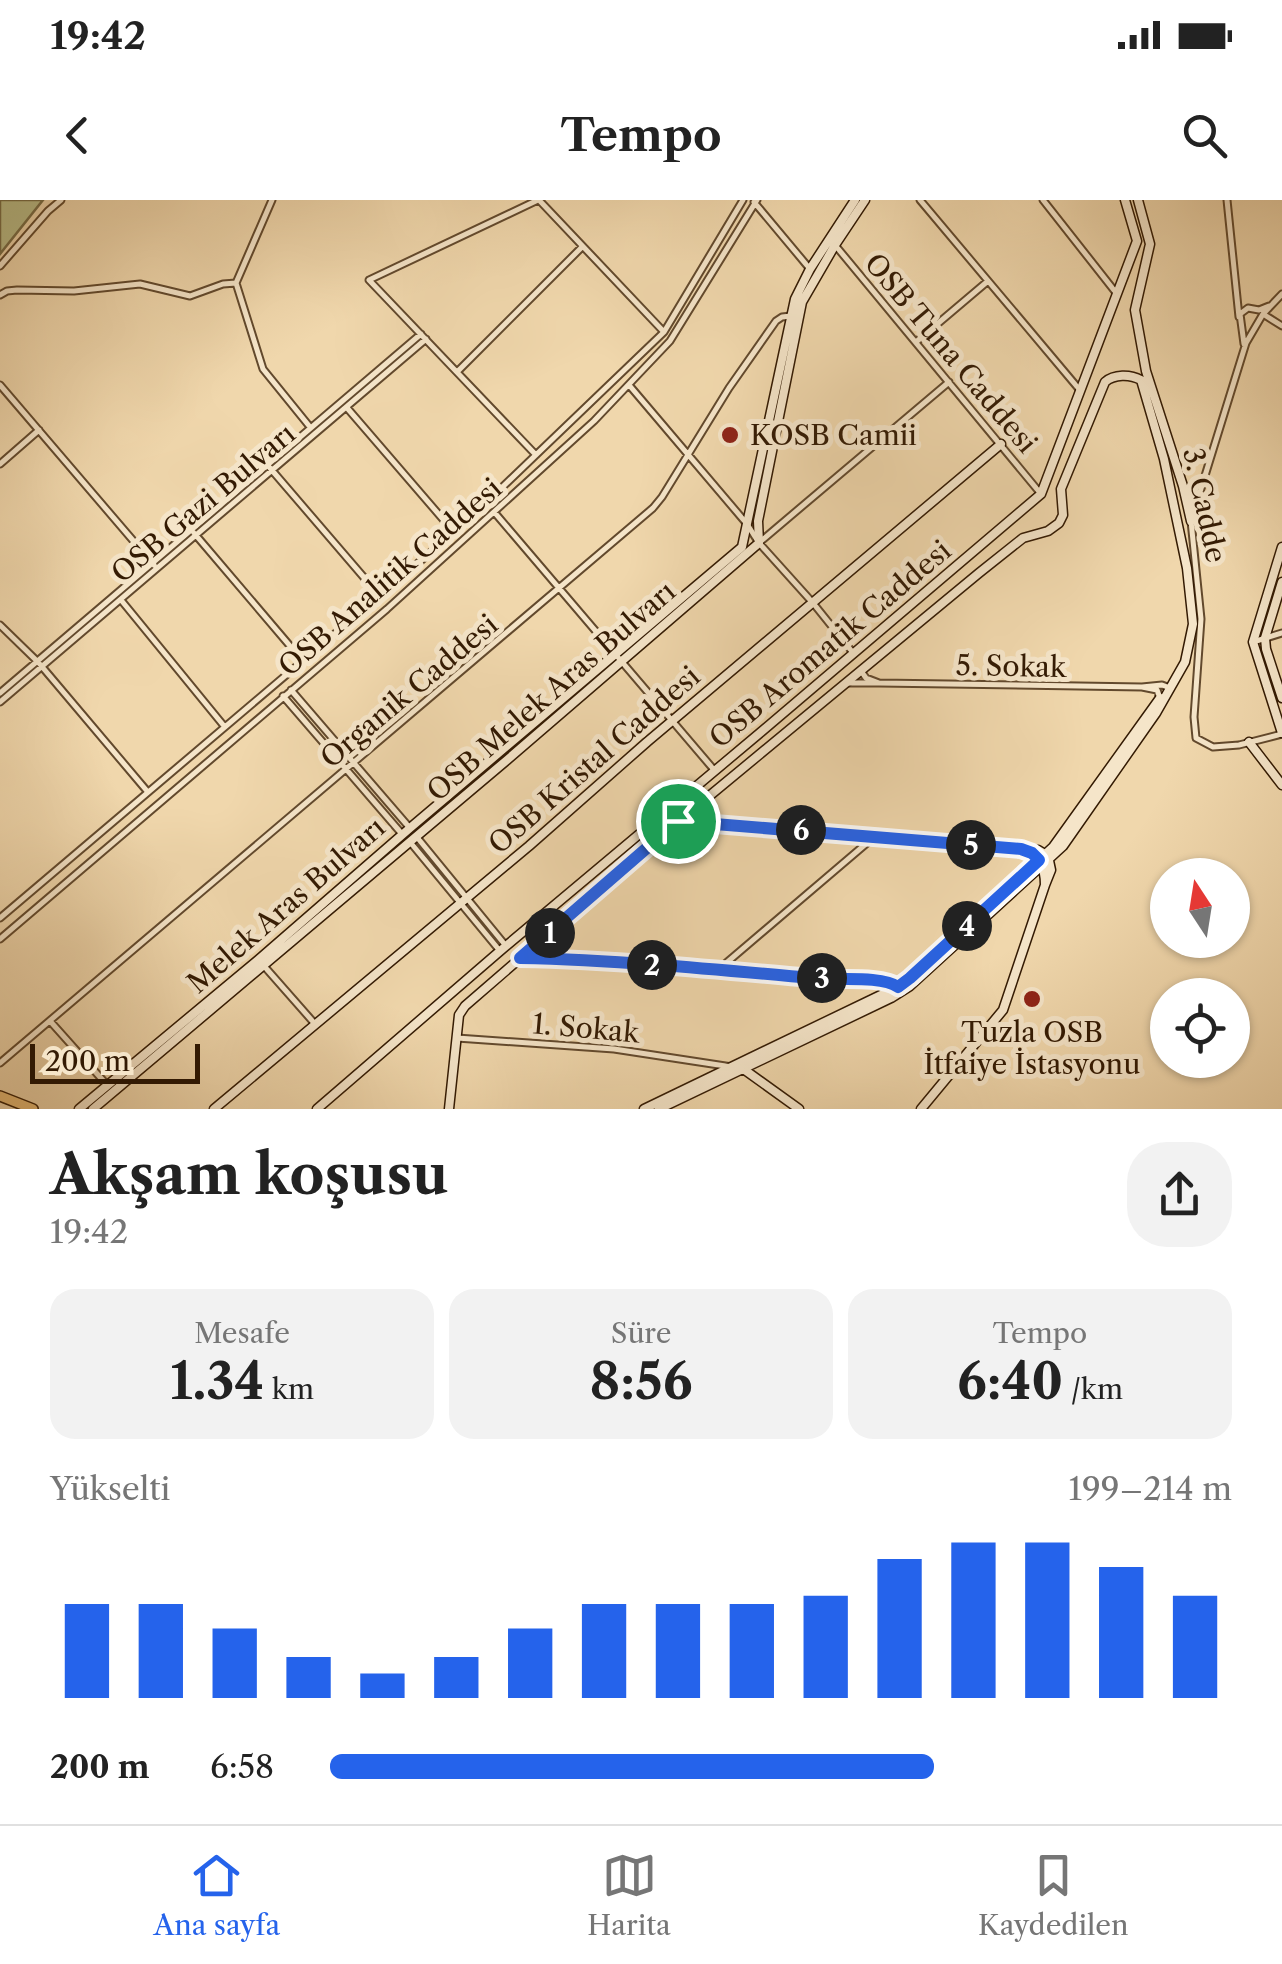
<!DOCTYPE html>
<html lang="tr">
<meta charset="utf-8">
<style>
body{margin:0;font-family:"Libre Caslon Text",serif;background:#f2f2f2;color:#222;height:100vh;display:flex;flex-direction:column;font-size:38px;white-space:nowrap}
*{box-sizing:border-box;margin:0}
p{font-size:32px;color:#767676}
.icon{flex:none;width:55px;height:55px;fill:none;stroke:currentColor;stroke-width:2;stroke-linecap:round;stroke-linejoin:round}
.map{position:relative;height:909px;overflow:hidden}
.details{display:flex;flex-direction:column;background:#fff;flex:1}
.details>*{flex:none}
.needle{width:65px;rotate:348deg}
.tools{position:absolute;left:1150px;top:658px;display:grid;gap:20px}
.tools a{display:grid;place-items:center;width:100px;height:100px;border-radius:50%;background:#fff;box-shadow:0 2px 8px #0004;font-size:50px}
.scale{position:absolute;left:30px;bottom:25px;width:170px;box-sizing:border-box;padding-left:10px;border:5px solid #331a03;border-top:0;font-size:28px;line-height:35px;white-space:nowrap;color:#331a03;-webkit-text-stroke:8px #f5e5c9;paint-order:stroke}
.pin{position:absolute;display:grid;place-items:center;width:85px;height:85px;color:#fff;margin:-42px;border:5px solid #fff;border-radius:50%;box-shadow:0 2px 10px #0007}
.km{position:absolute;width:50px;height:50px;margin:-25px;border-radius:50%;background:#222;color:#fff;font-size:28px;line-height:50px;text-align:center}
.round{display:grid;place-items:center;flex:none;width:105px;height:105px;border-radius:40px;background:#f2f2f2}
.headline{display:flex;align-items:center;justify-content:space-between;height:170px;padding:0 50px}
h1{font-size:55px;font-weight:700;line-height:75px}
.stats{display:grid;grid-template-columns:repeat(3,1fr);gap:15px;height:170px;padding:10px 50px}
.stats div{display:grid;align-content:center;border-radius:25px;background:#f2f2f2;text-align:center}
.stats b{font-size:50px;font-weight:700}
.stats small{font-size:28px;font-weight:400}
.stats p{font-size:28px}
.chart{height:280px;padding:20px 50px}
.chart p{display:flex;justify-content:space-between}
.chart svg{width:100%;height:180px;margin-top:10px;stroke:#2563eb;stroke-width:6}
ul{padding:0 50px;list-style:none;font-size:32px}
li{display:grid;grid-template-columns:160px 120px 1fr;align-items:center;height:75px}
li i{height:25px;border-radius:12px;background:#2563eb}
.status{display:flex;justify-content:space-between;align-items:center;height:70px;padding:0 50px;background:#fff;direction:ltr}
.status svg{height:28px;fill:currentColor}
header{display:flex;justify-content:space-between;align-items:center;height:130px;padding:0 50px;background:#fff;font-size:45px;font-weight:700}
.menu{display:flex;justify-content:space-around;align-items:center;height:140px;border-top:2px solid #e0e0e0;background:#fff;font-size:28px;color:#767676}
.menu a{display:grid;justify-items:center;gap:5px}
.menu .selected{color:#2563eb}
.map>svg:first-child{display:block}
.green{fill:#b9be8a;stroke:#766c46;stroke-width:2.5}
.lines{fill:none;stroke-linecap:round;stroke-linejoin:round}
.street-casing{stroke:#62492d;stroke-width:9}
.secondary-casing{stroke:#331a03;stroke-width:11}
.primary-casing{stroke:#331a03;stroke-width:12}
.street{stroke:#f5e5c9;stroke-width:5}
.secondary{stroke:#f5e5c9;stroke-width:8}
.primary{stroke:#e8bc76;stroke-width:9}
.route-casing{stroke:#fff;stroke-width:20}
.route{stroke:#2563eb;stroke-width:12}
.poi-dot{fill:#8f2418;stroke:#f5e5c9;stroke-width:4}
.labels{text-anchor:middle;stroke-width:10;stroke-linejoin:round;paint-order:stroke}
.street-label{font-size:28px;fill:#331a03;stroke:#f5e5c9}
.poi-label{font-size:28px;fill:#331a03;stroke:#f5e5c9;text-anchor:start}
</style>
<div class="status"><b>19:42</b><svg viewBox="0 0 49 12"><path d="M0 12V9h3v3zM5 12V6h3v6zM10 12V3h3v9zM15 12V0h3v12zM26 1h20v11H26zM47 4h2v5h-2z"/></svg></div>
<header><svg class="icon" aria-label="back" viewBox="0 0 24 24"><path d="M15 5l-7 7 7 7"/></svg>Tempo<svg class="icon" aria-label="search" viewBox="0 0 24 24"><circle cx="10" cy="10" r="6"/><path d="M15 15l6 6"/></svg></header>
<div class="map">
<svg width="1282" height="909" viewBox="0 0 1282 909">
<rect width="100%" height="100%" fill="#f0d7ac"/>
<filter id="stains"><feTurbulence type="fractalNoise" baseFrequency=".002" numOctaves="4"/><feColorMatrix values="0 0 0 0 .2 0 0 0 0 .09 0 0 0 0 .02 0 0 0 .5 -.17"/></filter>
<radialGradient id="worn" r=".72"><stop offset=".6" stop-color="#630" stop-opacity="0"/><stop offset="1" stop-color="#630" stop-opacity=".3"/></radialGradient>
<path class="green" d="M0,0h43l-43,54z"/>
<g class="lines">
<defs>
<path id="street" d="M272,0l-36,83 27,86 47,58
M539,0l125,132
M920,0l159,189
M1043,0l74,94
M1227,0l12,117
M754,2l56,67
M835,45l206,249
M0,66l48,-55 13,-11
M1282,94l-19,20 -17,29 -55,178 10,98 -7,98 2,21 17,9 26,-2 43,-11
M0,95l7,-4 10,-1 57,1 66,-7 50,12 33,-12 13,-1
M1263,114l19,12
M916,142l72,-61
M1244,144l-4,-30 8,-6 11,2 10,-4
M458,171l124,-124
M0,185l154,180
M629,185l118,139 12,19 54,60 41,51
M348,209l106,123
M536,255l-167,-175 169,-80
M0,264l39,-34
M270,268l109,127
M495,313l220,258
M194,333l108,127
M761,341l188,-159
M121,400l103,126
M0,425l38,37 109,129
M1253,442l29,-9
M849,483h30l-13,-5 -5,-7
M879,483l263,4
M291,490l118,137
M0,493l421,-359
M283,496l119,138
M1160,498l-3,-8 -15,-3 20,-2 8,3
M0,502l426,-363
M682,621l337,28
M416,636l90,110
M410,642l90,109
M0,718l464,-394 200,-192 79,-132
M0,739l387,-330 207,-188 76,-80 87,-141
M523,758h24l-11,-4 -6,-5
M547,758l324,23
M264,766l51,58
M718,770l156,-133
M887,792l-4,-6 -12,-5 17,1 9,4
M50,821l58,65
M457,838l157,11 118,18
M0,863l653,-555 9,-11 67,-109 47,-67 6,-4 9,-1"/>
<path id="secondary" d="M1138,0l12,44 -15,66 11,61 37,115 8,35
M1282,347l-29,95 29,91
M1282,382l-17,56 1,11 16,49
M1249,542l33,43
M1021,649l17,1 10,6 3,14 -6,15c0,-19 -6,-30 -24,-36z
M742,868l57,41
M79,909l179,-149 152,-132 332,-281 53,-248 15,-30 45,-69
M93,909l414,-349 252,-217 -1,-22 44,-219 33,-57 30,-45
M214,909l315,-263 118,-104 354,-298
M317,909l183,-158 261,-219 280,-238 96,-253 -12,-41
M449,909l10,-94 6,-9 214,-185 300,-248 44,-35 25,-7 11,-8 4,-8 -2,-26 44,-107c9,-8 25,-8 36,-2l23,79 23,109 6,56 -8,38 -29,51 -93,133 -153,140 -19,12 -232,111
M644,909l243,-117 23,-14 143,-131 107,-149
M921,909l82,-99 42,-125"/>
<path id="primary" d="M0,896l33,13"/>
</defs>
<use href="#street" class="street-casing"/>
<use href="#secondary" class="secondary-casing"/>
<use href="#primary" class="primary-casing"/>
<use href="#street" class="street"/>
<use href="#secondary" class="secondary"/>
<use href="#primary" class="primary"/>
</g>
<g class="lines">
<defs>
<path id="route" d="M678,621l343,28 11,4 7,7 -129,118 -12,9c-15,-11 -56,-7 -76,-8 -100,-9 -201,-19 -302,-21z"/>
</defs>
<use href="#route" class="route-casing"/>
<use href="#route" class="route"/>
</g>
<g class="poi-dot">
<circle cx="730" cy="235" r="10"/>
<circle cx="1032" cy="799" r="10"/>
</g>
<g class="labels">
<g class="street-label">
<text transform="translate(951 153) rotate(50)" y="10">OSB Tuna Caddesi</text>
<text transform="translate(203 303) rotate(-40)" y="10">OSB Gazi Bulvarı</text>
<text transform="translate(1205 305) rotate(78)" y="10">3. Cadde</text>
<text transform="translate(390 377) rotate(-41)" y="10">OSB Analitik Caddesi</text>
<text transform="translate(830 444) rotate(-40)" y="10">OSB Aromatik Caddesi</text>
<text transform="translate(1011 466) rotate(1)" y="10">5. Sokak</text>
<text transform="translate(409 491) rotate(-40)" y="10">Organik Caddesi</text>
<text transform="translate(551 491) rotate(-41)" y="10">OSB Melek Aras Bulvarı</text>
<text transform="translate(594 560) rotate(-41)" y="10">OSB Kristal Caddesi</text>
<text transform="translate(286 705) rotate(-41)" y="10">Melek Aras Bulvarı</text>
<text transform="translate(586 828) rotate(5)" y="10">1. Sokak</text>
</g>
<g class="poi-label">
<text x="750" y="245">KOSB Camii</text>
<text x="1032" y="842" text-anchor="middle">Tuzla OSB<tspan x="1032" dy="32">İtfaiye İstasyonu</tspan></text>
</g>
</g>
<rect width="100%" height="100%" filter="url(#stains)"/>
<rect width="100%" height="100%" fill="url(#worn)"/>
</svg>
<div class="tools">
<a><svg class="needle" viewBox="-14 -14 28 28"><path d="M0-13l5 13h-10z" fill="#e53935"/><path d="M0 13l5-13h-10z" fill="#767676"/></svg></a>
<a><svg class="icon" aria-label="locate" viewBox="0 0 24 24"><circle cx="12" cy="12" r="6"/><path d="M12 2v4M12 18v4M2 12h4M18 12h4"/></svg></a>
</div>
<div class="scale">200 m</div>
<div class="pin" style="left:678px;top:621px;background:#1e9e55"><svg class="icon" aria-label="arrive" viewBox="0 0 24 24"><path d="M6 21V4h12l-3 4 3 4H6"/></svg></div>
<b class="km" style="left:550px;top:733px">1</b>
<b class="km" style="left:652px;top:765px">2</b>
<b class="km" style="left:822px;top:778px">3</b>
<b class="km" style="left:967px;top:726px">4</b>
<b class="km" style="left:971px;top:645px">5</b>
<b class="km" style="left:801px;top:630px">6</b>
</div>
<section class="details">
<div class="headline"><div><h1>Akşam koşusu</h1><p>19:42</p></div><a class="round"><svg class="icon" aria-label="share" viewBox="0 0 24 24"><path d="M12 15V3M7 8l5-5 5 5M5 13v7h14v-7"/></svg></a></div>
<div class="stats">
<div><p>Mesafe</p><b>1.34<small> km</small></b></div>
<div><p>Süre</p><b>8:56</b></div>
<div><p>Tempo</p><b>6:40<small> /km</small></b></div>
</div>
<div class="chart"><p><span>Yükselti</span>199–214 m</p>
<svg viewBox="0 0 160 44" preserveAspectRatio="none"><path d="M5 44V21M15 44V21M25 44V27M35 44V34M45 44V38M55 44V34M65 44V27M75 44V21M85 44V21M95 44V21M105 44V19M115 44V10M125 44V6M135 44V6M145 44V12M155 44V19"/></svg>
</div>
<ul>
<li><b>200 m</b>6:58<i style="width:67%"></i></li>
</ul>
</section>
<nav class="menu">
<a class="selected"><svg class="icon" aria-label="home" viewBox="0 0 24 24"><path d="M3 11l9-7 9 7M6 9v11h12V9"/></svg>Ana sayfa</a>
<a><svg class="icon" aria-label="map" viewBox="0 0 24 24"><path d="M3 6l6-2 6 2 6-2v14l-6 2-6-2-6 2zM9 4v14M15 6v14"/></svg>Harita</a>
<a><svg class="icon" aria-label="saved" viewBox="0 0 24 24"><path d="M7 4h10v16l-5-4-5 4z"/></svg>Kaydedilen</a>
</nav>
